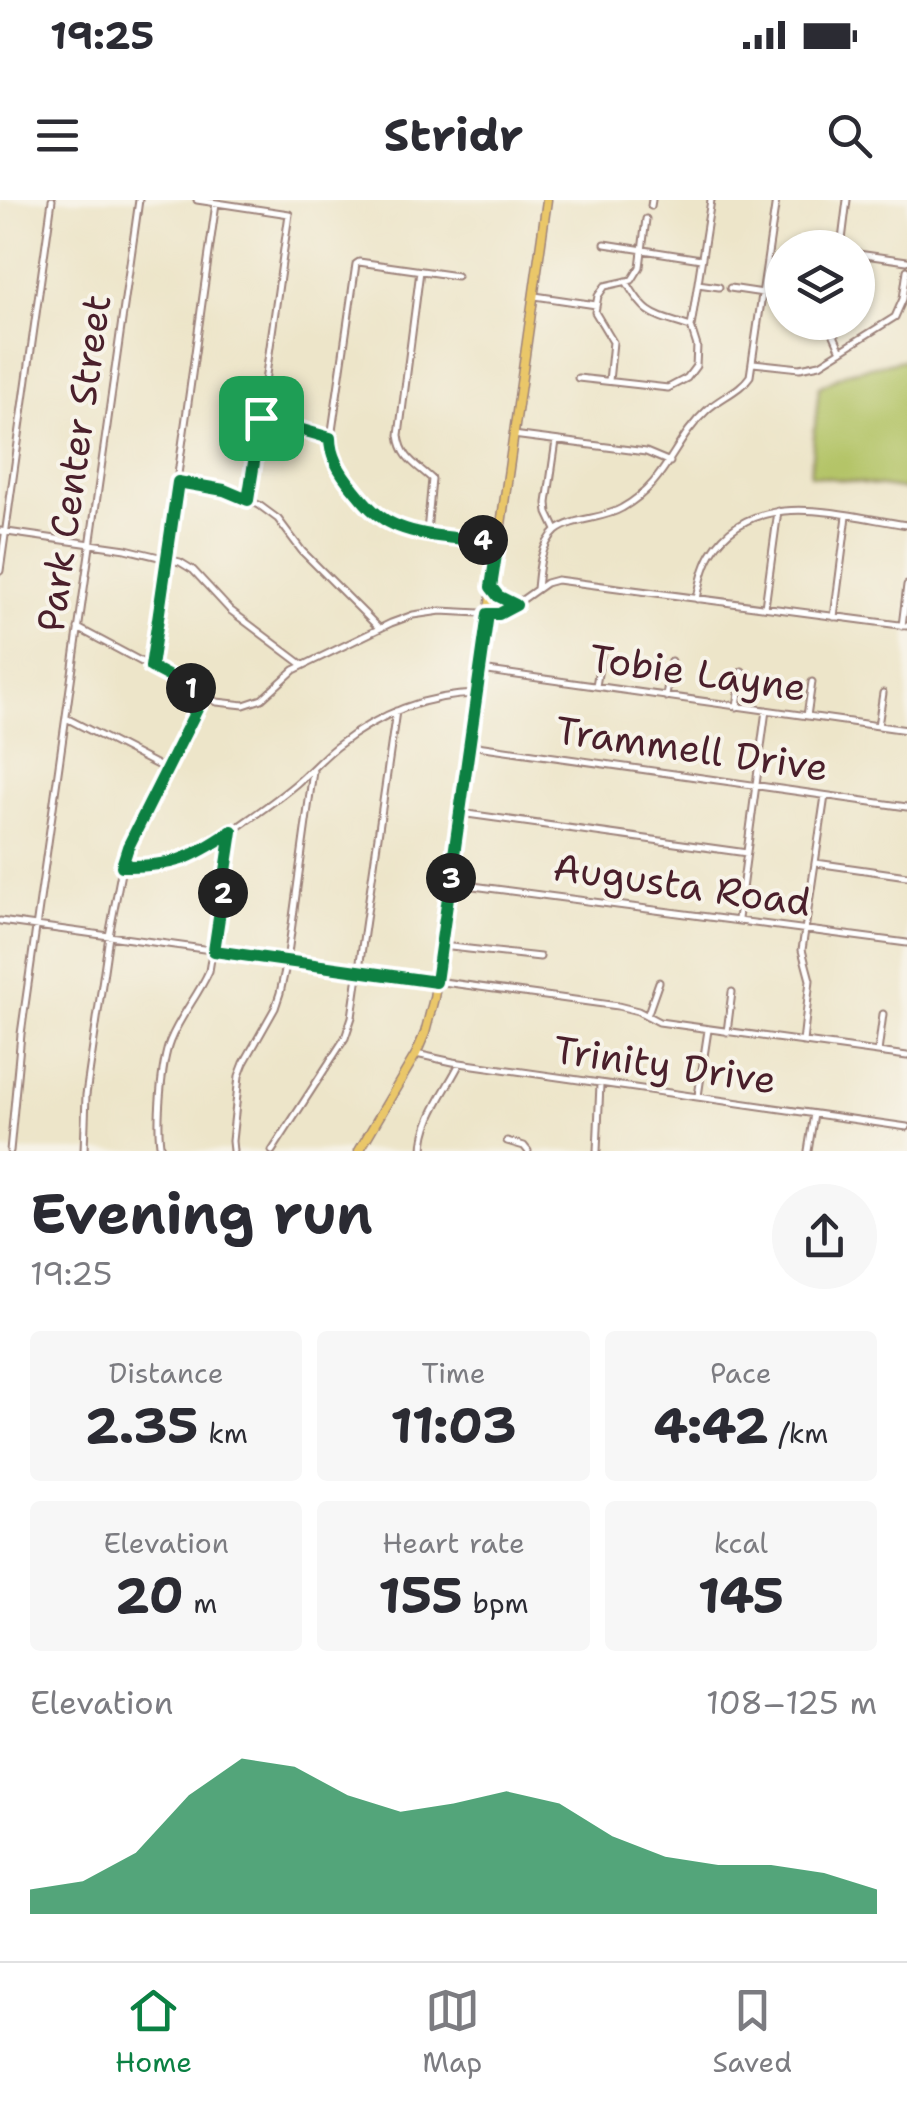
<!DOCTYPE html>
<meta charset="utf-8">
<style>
body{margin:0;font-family:"Shantell Sans",sans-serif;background:#f7f7f7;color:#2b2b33;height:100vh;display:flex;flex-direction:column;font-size:38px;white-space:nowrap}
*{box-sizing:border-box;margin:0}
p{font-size:32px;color:#7c7c81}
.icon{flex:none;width:55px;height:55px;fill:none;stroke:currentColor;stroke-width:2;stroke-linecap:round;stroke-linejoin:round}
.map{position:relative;height:951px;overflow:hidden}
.details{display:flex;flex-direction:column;background:#fff;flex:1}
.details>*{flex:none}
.tools{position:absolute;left:765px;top:30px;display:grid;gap:20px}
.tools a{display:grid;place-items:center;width:110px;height:110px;border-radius:50%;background:#fff;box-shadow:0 2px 8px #0004;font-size:50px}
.pin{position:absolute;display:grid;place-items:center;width:85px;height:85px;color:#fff;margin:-42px;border-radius:20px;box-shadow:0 5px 15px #0006}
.km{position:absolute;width:50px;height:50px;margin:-25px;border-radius:50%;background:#222;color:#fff;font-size:28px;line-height:50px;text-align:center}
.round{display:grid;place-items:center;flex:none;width:105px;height:105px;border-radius:52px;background:#f7f7f7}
.head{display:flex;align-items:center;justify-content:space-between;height:170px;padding:0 30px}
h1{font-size:55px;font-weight:700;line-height:75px}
.figures{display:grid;grid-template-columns:repeat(3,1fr);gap:15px;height:170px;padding:10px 30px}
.figures div{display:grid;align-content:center;border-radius:10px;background:#f7f7f7;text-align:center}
.figures b{font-size:50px;font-weight:700}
.figures small{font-size:28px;font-weight:400}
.figures p{font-size:28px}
.chart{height:280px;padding:20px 30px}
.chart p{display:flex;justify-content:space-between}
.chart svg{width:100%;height:180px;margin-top:10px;fill:#0b8043;opacity:.7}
.status{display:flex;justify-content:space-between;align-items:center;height:70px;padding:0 50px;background:#fff;direction:ltr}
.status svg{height:28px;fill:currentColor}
header{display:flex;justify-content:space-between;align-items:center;height:130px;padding:0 30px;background:#fff;font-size:45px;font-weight:700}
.tab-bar{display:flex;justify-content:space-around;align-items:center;height:140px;border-top:2px solid #e1e1e2;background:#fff;font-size:28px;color:#7c7c81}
.tab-bar a{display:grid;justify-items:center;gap:5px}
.tab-bar .selected{color:#0b8043}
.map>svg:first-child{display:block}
.green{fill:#b4c467;stroke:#7f7249;stroke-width:2.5}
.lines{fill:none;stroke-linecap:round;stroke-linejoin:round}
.minor-casing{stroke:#9c827a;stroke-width:9}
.major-casing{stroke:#9c827a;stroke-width:11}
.minor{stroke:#fff;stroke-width:5}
.major{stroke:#eac769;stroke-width:8}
.route-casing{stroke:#fff;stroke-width:20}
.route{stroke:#0b8043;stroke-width:12}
.labels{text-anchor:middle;stroke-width:8;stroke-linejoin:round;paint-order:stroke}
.street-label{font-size:38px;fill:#4a1f2b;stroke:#f7f3e8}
</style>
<div class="status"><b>19:25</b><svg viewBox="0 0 49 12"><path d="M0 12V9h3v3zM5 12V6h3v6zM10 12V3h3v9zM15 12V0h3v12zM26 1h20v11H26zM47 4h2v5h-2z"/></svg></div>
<header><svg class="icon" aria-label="menu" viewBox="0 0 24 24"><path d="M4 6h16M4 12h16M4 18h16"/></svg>Stridr<svg class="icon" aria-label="search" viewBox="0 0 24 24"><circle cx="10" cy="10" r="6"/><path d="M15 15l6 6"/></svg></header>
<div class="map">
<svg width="907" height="951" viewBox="0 0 907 951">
<rect width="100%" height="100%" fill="#f7f3e8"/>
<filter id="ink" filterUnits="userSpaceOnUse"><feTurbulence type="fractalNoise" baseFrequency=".01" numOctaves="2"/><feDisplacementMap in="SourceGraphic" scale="20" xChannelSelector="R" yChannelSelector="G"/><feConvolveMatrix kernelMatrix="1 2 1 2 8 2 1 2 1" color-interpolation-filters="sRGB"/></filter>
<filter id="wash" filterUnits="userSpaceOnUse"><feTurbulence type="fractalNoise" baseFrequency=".0048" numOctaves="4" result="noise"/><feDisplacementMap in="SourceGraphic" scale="40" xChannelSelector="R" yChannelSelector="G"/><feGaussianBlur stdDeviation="2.25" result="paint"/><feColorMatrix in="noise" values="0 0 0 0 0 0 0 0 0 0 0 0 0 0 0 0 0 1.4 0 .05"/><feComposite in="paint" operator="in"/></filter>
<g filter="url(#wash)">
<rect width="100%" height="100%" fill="#ede5c9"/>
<path class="green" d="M907,159v131l-97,-15 9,-88 29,-15z"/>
</g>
<g filter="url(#ink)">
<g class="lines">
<defs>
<path id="minor" d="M197,0l92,14 -41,286
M651,6l1,-6
M605,44l96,15
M841,48l6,-48
M858,54l49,7
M420,71l-21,164c3,24 17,29 33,44l-5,53
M457,76l-98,-14 -3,2 -26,181c4,16 13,30 23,43 8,10 16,21 27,29 29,21 83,21 118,24
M626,81c21,37 28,34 65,46
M698,84l21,3
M730,88l33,5
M535,96l61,9
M833,122v11l8,18
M753,163l47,5 20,-4 75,-47 8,-18 4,-29
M578,178l90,10 19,-10 9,-12 1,-20 -6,-19 20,-127
M609,181l4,-39 -18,-30 3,-16 7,-10 27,-6 8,-13 6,-48
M261,218l69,20
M513,235l133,17 24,10
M178,282l59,13 22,10 19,14 24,32 77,77
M556,330l-8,-17 -1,-10 9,-62
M0,331l126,18 54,13 13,8 37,40 73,55
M0,371l52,-371
M537,389c2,-21 3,-43 19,-58 18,-14 46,-11 66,-23 46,-26 50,-66 85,-98 14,-13 33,-19 43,-34l26,-176
M697,399c3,-15 6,-31 14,-45 41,-69 133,-38 196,-29
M765,407l13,-96
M834,417l13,-101
M902,426l5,-41
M78,428l139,74 27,3 18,-6 32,-29 97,-47 22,-8 28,-4 58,3 16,-9 31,-22 11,-3 350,46
M151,467l65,-464
M481,470l426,60
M596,486l6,-36
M666,497l5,-36
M737,507l5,-36
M807,516l5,-34
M66,518l101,52
M878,526l5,-33
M470,545l437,62
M460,613l287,40
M816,663l91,13
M121,666c13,1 26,2 39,0 28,-5 51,-21 75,-37 21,-15 42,-29 62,-46 13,-11 25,-25 39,-36 41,-32 89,-52 141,-53
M450,683l457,60
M738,719l28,-209
M0,721l618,85 20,5 21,11 248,34
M442,746l98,11
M647,816l12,-34
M727,832l5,-40
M803,842l7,-62 -8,-30 23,-154
M878,852l5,-38
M416,854l37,8 454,65
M698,896l10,-66
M507,941l17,5 4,5
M10,951l11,-117 118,-834
M84,951l2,-56 23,-159 14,-74 81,-167
M161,951c-5,-25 0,-87 9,-110 10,-25 28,-45 39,-70l23,-140
M233,951l-1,-10 7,-65 5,-13 31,-55 5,-15 7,-32 26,-190
M272,951l73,-113 7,-21 44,-306
M423,951c0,-32 23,-60 37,-88
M597,951l3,-67
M808,951l6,-37"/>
<path id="major" d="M492,388l6,8 17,9
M359,951l57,-97 9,-21 9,-35 113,-798"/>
</defs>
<use href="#minor" class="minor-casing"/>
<use href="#major" class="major-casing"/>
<use href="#minor" class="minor"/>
<use href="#major" class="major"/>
</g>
</g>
<g class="lines" filter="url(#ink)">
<defs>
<path id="route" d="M261,218l69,20c0,19 11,36 23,50 8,10 17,22 28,29 28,21 82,21 117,25l-7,45 7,9 18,9 -17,9h-11l-52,368 -222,-31 18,-120c-41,28 -60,36 -110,35l6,-19 76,-152 -53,-28 27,-185 46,8 24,10z"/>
</defs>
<use href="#route" class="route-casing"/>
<use href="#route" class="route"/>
</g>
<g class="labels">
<g class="street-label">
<text transform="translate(74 263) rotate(-82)" y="13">Park Center Street</text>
<text transform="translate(698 473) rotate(8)" y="13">Tobie Layne</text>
<text transform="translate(692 549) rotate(8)" y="13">Trammell Drive</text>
<text transform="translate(682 685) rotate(8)" y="13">Augusta Road</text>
<text transform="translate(665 865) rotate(8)" y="13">Trinity Drive</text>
</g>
</g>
</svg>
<div class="tools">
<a><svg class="icon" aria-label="layers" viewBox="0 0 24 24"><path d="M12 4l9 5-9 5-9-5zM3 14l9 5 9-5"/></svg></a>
</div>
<div class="pin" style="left:261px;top:218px;background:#1e9e55"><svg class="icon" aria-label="arrive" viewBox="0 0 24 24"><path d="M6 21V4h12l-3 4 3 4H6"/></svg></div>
<b class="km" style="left:191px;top:488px">1</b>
<b class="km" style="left:223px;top:693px">2</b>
<b class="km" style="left:451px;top:678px">3</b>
<b class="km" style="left:483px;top:340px">4</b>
</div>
<section class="details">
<div class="head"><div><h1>Evening run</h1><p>19:25</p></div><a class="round"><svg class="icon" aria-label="share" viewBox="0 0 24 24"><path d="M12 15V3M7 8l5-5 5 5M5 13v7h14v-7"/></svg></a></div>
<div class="figures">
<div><p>Distance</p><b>2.35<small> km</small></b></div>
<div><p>Time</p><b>11:03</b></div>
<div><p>Pace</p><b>4:42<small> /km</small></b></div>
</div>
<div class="figures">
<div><p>Elevation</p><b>20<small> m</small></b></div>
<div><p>Heart rate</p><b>155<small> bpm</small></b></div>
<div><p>kcal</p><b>145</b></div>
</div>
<div class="chart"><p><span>Elevation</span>108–125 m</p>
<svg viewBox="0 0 160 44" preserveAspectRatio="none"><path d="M0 44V38L10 36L20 29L30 15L40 6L50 8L60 15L70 19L80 17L90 14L100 17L110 25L120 30L130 32L140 32L150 34L160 38V44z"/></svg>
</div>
</section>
<nav class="tab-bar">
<a class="selected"><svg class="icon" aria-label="home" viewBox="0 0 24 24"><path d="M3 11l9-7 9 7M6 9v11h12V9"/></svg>Home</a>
<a><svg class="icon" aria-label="map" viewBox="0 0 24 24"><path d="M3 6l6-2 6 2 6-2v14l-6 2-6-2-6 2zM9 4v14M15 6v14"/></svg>Map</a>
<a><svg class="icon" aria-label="saved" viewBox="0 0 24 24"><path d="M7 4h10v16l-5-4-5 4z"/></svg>Saved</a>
</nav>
